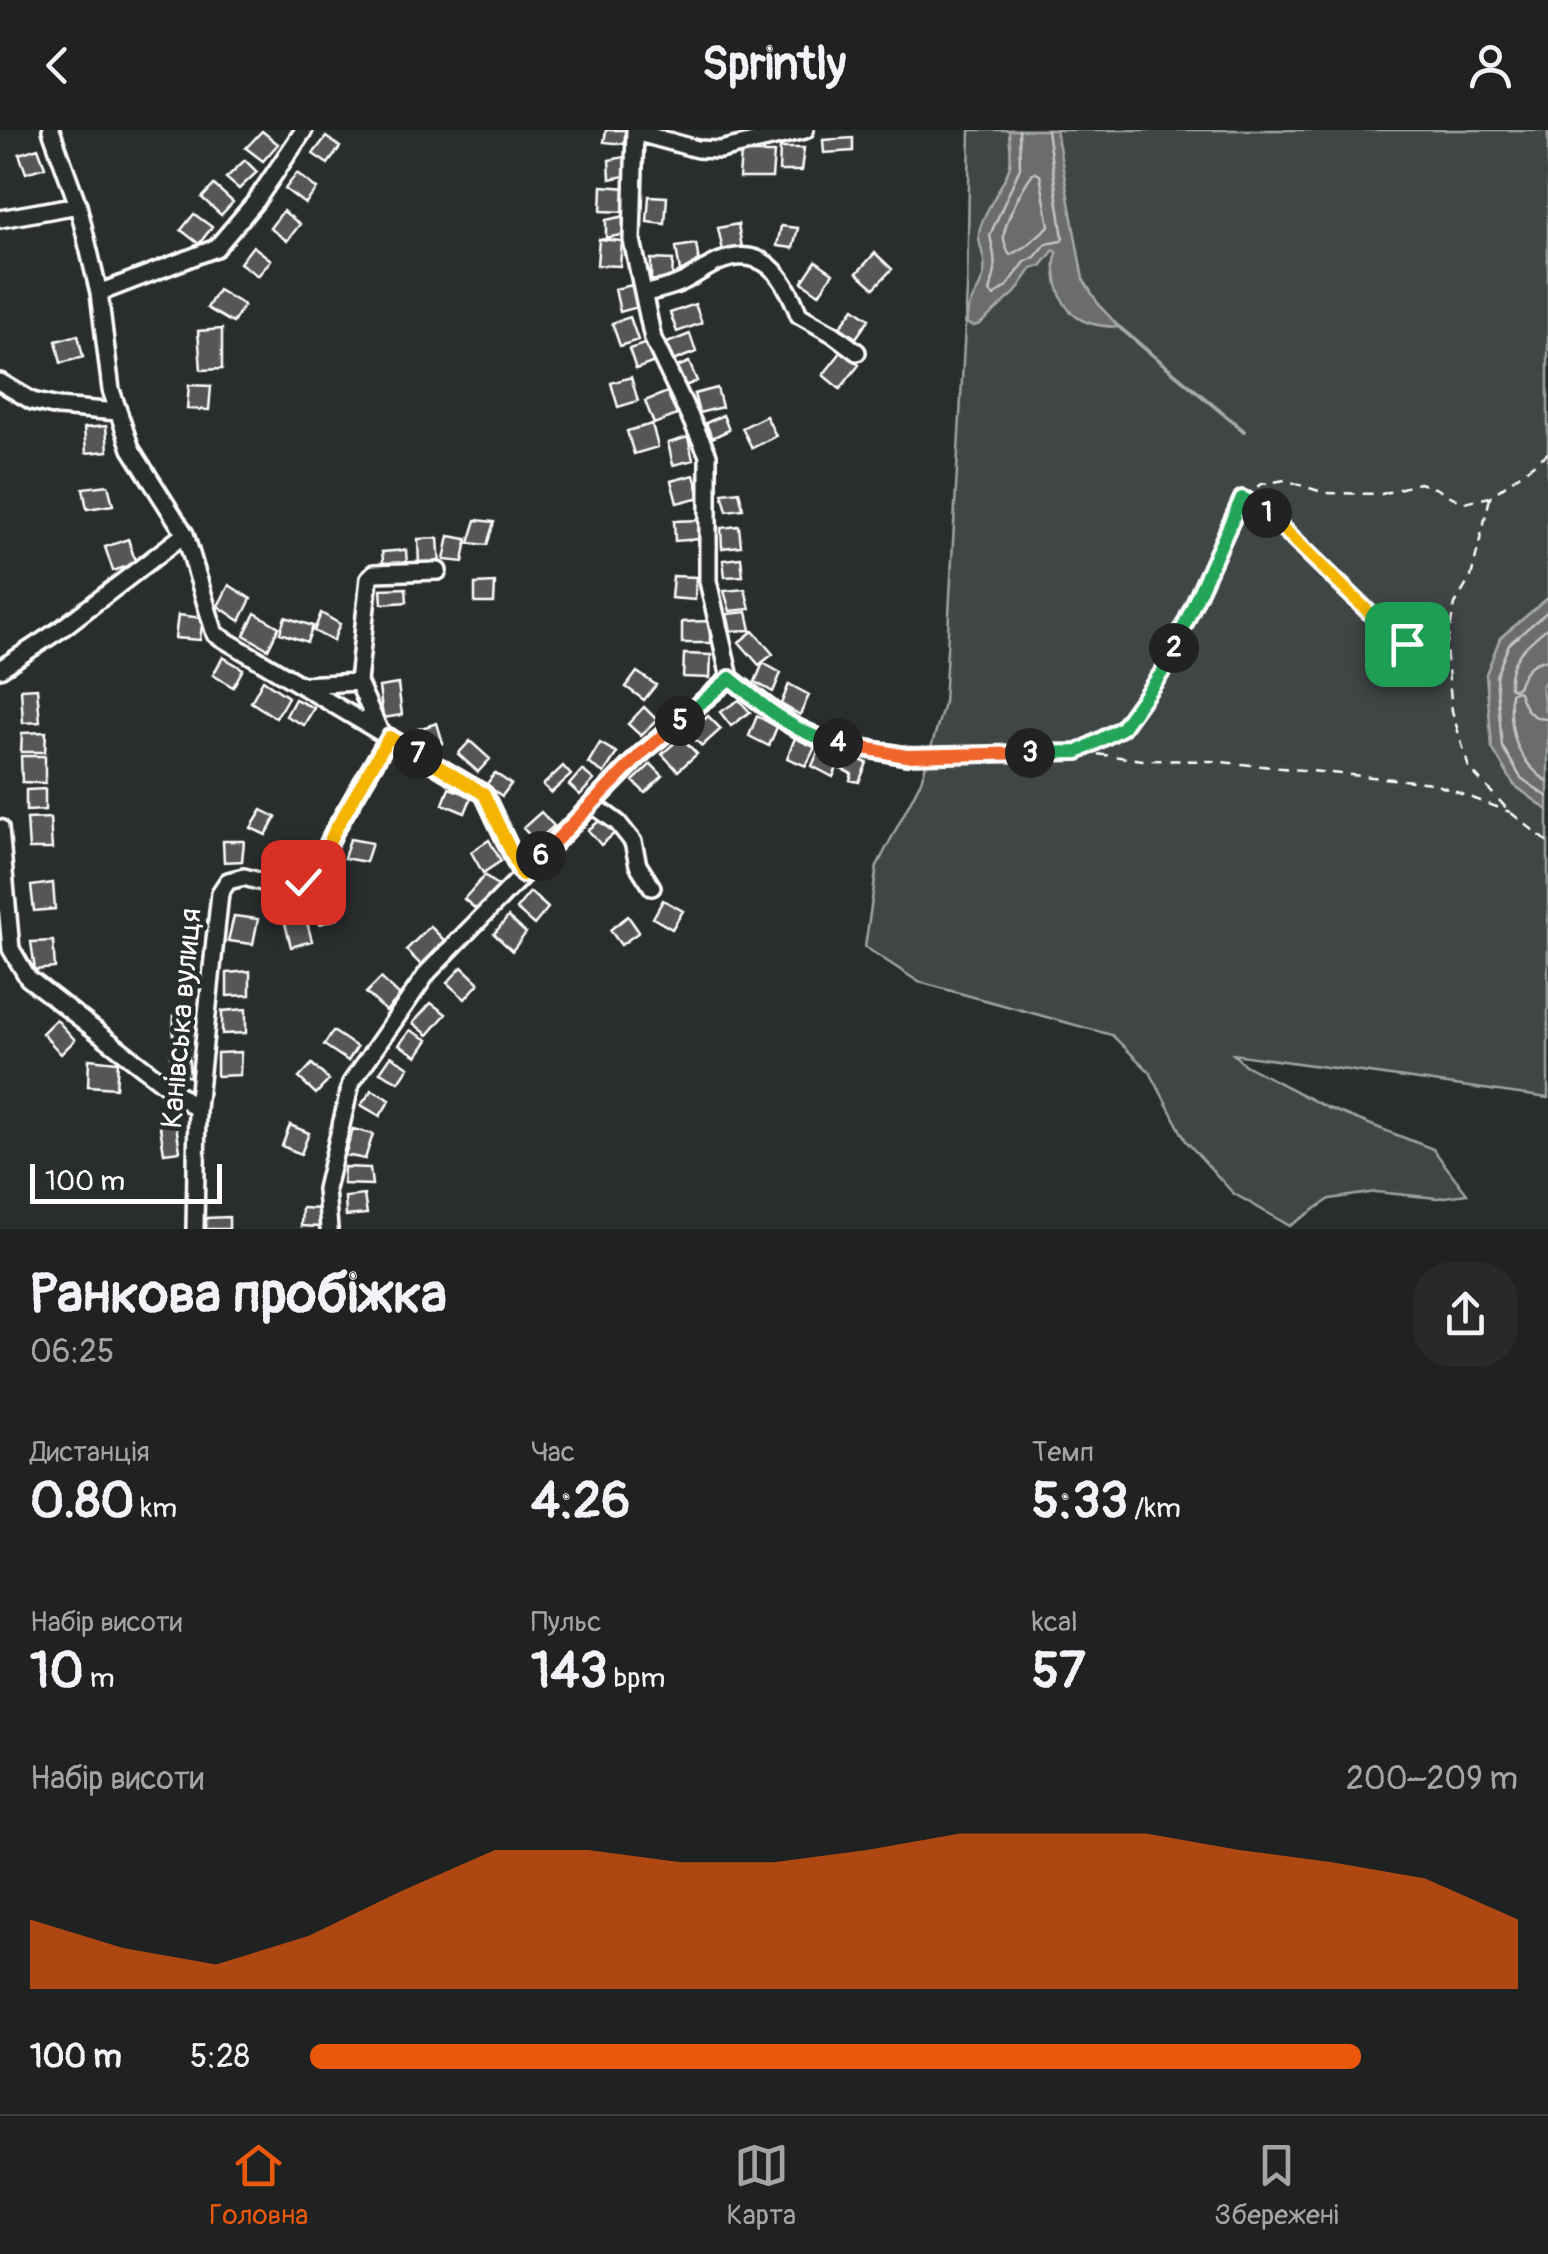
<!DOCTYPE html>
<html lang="uk">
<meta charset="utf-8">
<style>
body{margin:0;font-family:Pangolin,sans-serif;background:#282a2a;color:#f1f3f6;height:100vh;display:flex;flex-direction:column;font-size:38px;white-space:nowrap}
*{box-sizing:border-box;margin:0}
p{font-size:32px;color:#a2a4a5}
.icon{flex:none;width:55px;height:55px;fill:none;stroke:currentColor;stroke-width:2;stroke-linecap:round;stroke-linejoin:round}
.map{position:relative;height:1099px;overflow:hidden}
.details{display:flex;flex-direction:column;background:#202222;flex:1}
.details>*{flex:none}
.scale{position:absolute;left:30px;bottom:25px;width:192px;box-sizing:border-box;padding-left:10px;border:5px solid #fff;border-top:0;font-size:28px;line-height:35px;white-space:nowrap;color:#fff;-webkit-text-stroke:8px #2a2d2e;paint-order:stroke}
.pin{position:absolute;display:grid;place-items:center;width:85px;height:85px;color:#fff;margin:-42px;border-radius:20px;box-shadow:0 5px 15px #0006}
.km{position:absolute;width:50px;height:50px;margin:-25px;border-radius:50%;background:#222;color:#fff;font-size:28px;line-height:50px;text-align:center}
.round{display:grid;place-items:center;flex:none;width:105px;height:105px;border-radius:40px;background:#282a2a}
.head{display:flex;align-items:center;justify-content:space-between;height:170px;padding:0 30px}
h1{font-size:55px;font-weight:700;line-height:75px}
.figures{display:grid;grid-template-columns:repeat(3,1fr);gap:15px;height:170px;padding:10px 30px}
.figures div{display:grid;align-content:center}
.figures b{font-size:50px;font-weight:700}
.figures small{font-size:28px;font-weight:400}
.figures p{font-size:28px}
.chart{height:280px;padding:20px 30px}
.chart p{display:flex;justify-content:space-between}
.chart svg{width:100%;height:180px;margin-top:10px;fill:#ea580c;opacity:.7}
ul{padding:0 30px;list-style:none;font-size:32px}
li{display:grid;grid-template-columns:160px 120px 1fr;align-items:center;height:75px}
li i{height:25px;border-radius:12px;background:#ea580c}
header{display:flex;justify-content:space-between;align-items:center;height:130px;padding:0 30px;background:#202222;font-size:45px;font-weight:700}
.tab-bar{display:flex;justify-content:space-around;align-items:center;height:140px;border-top:2px solid #3d3f40;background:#202222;font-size:28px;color:#a2a4a5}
.tab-bar a{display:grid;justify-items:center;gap:5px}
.tab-bar .selected{color:#ea580c}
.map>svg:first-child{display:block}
.green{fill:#414445;stroke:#a0a2a2;stroke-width:2.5}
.water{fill:#6a6c6d;stroke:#a6a7a7;stroke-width:2.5}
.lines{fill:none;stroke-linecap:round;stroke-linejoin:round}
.shore{stroke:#c3c4c5;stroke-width:2.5}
.stream{stroke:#a6a7a7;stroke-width:4}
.building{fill:#555758;stroke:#fff;stroke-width:2.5}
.minor-casing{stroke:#fff;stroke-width:22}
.path{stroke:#fff;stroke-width:2.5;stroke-dasharray:10 8;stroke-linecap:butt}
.minor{stroke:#2a2d2e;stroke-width:15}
.split-1-casing{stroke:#fff;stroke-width:20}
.split-2-casing{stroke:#fff;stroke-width:20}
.split-3-casing{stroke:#fff;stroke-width:20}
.split-4-casing{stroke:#fff;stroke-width:20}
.split-5-casing{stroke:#fff;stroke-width:20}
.split-6-casing{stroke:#fff;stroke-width:20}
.split-7-casing{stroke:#fff;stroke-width:20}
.split-8-casing{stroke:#fff;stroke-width:20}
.split-1{stroke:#f5b400;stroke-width:12}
.split-2{stroke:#22a559;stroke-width:12}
.split-3{stroke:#22a559;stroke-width:12}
.split-4{stroke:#f0652b;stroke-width:12}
.split-5{stroke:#22a559;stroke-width:12}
.split-6{stroke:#f0652b;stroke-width:12}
.split-7{stroke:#f5b400;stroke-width:12}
.split-8{stroke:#f5b400;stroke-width:12}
.labels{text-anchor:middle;stroke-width:9;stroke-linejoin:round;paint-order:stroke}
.street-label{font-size:30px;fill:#fff;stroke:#2a2d2e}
</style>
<header><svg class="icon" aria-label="back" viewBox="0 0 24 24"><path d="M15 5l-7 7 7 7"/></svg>Sprintly<svg class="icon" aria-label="person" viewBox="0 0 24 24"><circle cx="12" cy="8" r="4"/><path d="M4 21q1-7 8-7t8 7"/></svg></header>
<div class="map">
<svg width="1548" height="1099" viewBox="0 0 1548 1099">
<rect width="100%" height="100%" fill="#2a2d2e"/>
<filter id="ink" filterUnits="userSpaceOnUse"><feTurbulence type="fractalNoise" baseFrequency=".01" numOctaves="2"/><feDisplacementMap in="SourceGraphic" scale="20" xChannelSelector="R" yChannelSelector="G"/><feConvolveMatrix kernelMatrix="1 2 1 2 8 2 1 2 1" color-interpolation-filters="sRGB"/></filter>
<g filter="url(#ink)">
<path class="green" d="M970,0h578v468l-48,40 14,147 34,25v288l-315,-44 12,11 83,43 105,41 34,45 -30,4 -61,-6 -46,7 -40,27 -57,-33 -47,-52 -36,-69 -38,-37 -193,-53 -54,-35 12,-81 44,-85 23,-77 23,-414z"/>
<path class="water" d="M1009,0h47l27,149 16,26 20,22c-33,-1 -53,-8 -62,-42 -2,-13 -4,-21 0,-33l-3,-2 -13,16 -9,2 -17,25 -35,31 -6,2 -7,-2c-2,-24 14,-31 17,-51 3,-14 -6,-27 -5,-39 2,-19 23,-46 30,-65 4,-11 0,-27 0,-39z
M1548,468v79l-6,9 3,25 3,4v95l-34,-25 -22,-37 -6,-74 14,-36z"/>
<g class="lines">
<path class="shore" d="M1019,0l1,38 -30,67 4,20 1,16 -5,21 4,4 13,-10 18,-24 10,-5 11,-13 15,-3 2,-3 -16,-108
M1034,42l6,3 9,51 -23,20 -16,9c-3,-5 -5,-7 -6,-15 -2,-15 20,-56 30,-68z
M1548,481l-39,33 -13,32 6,70 19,32 27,19
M1548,497c-19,16 -41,32 -38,60l4,2 4,-2c5,-15 12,-26 30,-27
M1548,589c-18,0 -24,-11 -29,-27l-4,-1 -4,2c-2,39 4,66 37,89"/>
<path class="stream" d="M1119,197l125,104"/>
</g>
<path class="building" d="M606,0h20l-2,14 -20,-2z
M262,1l16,13 -15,17 -17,-13z
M326,7l14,10 -12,17 -15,-10z
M853,8v13l-29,2 -1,-13z
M38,18l7,19 -19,6 -7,-19z
M780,18h24l-3,23h-22z
M741,23h33l-2,25h-33z
M629,26l1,19 -20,4 -1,-19z
M245,30l12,12 -18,17 -13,-11z
M297,43l20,16 -12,15 -20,-15z
M214,55l19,17 -12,13 -19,-17z
M602,56l25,2 -1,24 -25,-1z
M649,66l18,1 -2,27 -18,-2z
M283,81l17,13 -13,17 -17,-13z
M194,84l18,13 -13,17 -18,-14z
M625,86l1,18 -20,4v-18z
M738,94l4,24 -19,3 -5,-23z
M781,96l17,2 -5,20 -16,-2z
M599,109l23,2 -2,25 -23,-1z
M696,114l4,24 -20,4 -4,-25z
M253,116l18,14 -13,16 -18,-13z
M875,123l17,16 -18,19 -17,-15z
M651,129l22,1 -1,21 -21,-1z
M816,131l17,12 -14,21 -17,-12z
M632,155l6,22 -18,5 -5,-23z
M218,160l26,15 -11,18 -26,-15z
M695,174l7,19 -25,9 -7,-19z
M854,178l15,11 -13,19 -16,-11z
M630,187l8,23 -18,6 -8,-23z
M222,199v40l-21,1 -3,-39z
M690,204l6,18 -23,9 -6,-18z
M78,205l5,22 -22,6 -5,-22z
M647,213l8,19 -19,7 -7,-20z
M842,221l17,14 -19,24 -17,-14z
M689,232l8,19 -12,5 -8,-19z
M631,247l7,24 -20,6 -7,-24z
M189,255l22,1 -2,24 -22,-1z
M717,258l5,19 -23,6 -5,-19z
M667,262l10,23 -23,9 -9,-23z
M723,285l6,15 -17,8 -6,-15z
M766,286l10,20 -24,12 -10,-20z
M652,294l6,23 -24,7 -7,-23z
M106,296l2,25 -22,2 -2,-25z
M688,307l5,23 -20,5 -5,-22z
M694,345l6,22 -23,6 -6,-22z
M108,355l5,20 -26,4 -4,-21z
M739,361l4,18 -16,2 -5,-18z
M476,390l18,2 -7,23 -18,-2z
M699,390l1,19 -25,2 -1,-20z
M739,396l2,20 -19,2 -1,-20z
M449,406l18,3 -4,23 -19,-2z
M438,408l2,28h-21l-1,-27z
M128,409l8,24 -23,8 -8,-24z
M406,420l1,16 -23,2 -2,-16z
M741,428l2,18 -18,1 -2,-17z
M673,446l23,1 -1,23 -24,-2z
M495,453l-1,20h-19v-19z
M229,455l22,14 -11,22 -22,-15z
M406,458l1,14 -25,2 -1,-15z
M745,459l5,20 -20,2 -6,-20z
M747,482l4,18 -20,1 -4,-17z
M255,483l24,14 -11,22 -24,-14z
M321,483l19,11 -7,17 -19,-10z
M178,485l25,3 -3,22 -25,-2z
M285,487l28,9 -6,16 -27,-9z
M710,491v22h-28v-21z
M753,501l20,23 -14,11 -20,-23z
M684,524l27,1 -1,23 -27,-1z
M223,527l20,12 -10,18 -20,-12z
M763,533l18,10 -8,19 -18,-10z
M637,542l19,13 -12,15 -18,-13z
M263,550l25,17 -12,21 -25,-16z
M398,554l4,31 -19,3 -4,-31z
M789,554l20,11 -9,20 -19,-11z
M37,558l3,34 -17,1 -2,-34z
M295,569l19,9 -10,17 -18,-9z
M739,570l11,12 -19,14 -11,-14z
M644,577l13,13 -16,16 -13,-12z
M708,586l13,13 -19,17 -13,-12z
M757,586l20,11 -8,19 -20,-10z
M437,593l6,20 -19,6 -6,-20z
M46,602l-1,20h-24l1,-19z
M681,607l16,17 -19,17 -16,-17z
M795,608l20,9 -9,19 -19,-8z
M470,611l20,18 -12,13 -20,-18z
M600,613l17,10 -13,20 -16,-10z
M820,617l21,11 -8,19 -21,-11z
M847,624l20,9 -8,19 -9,-2 2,-6 -15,-7z
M21,626h24v27l-23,-1z
M651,634l12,12 -18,17 -12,-12z
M563,636l8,9 -20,18 -8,-8z
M582,640l12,10 -14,15 -11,-10z
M495,643l16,11 -9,12 -16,-11z
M449,658l23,8 -7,17 -22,-9z
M45,659v21l-19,1v-21z
M262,680l14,7 -10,18 -15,-7z
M541,682l13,14 -18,16 -13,-14z
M50,688l2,31h-23l-2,-30z
M603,688l12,15 -14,12 -13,-15z
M350,709l22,4 -6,19 -22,-4z
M489,710l12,21 -18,12 -12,-21z
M223,711h21l-2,20 -18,1z
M275,717l14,7 -10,19 -15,-8z
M301,723l14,7 -10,18 -15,-7z
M485,745l14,12 -21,24 -14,-12z
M53,753l2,26 -21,2 -3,-25z
M530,762l18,16 -14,17 -18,-16z
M329,766l8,23 -17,5 -8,-23z
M663,770l20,11 -11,18 -19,-11z
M304,781l8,30 -21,6 -8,-32z
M234,786l24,3 -5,25 -25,-3z
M628,786l11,16 -18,13 -11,-15z
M508,787l18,16 -14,18 -18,-17z
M430,796l15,15 -24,24 -15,-15z
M53,811l2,27 -20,2 -4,-28z
M462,837l17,16 -14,16 -18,-16z
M250,841v24l-23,1v-23z
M381,848l19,18 -14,15 -20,-18z
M431,873l15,11 -18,21 -15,-12z
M246,879v24l-24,1v-23z
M174,884l27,2 -1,26 -27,-2z
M56,889l19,21 -14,14 -19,-21z
M410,900l18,10 -11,16 -18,-11z
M333,901l24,16 -9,14 -24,-16z
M188,918l2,28 -18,1 -2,-28z
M241,922l-1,23 -23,1v-23z
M391,926l18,11 -10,15 -19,-10z
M89,929l29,3 -2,26 -28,-2z
M312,934l17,16 -13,14 -17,-16z
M372,960l18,10 -10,16 -19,-11z
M175,988l5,33 -16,2 -5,-33z
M290,995l19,8 -8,21 -19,-8z
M353,999l20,5 -8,25 -20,-4z
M344,1037l26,1 2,17 -29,-1z
M364,1065l3,19 -21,2 -1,-19z
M302,1078l19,1 -1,18 -19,-1z
M229,1087v12h-23v-11z"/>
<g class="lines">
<defs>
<path id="minor" d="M51,0l27,75 21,88 12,97 20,59 54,85 30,100 269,160 38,81
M635,2l62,17 23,1 85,-20
M0,89l78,-14
M99,163l117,-45 40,-47 48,-71
M644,164c12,-4 26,-6 38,-12 12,-6 23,-14 36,-20 46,-19 67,15 81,53l34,19 24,18
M0,252l32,19 26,6 60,5
M0,539l61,-40 124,-95
M730,548l61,47 34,16 81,15
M302,555l56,-3
M380,602l-22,-50 11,-104 5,-5 64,-2
M592,674l26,19 15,19 5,23 14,22
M0,698l11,121 17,29 169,131
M195,1099l2,-120 23,-216 8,-12 16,-4 39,11 20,-6 15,-15 16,-35 55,-95
M329,1099l-3,-40 25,-106 77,-111 214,-219 88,-75 -22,-97v-126l-55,-116 -21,-99 3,-110"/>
</defs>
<use href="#minor" class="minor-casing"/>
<path class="path" d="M1490,368l-19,79 -16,27 -9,44 6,63 17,57 41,44 38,30
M1244,369l17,8 122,119c14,4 16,12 27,19 13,9 23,13 35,24
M1080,622l63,8 68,1 221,22 78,29
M922,625l156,-3 44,-24 41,-57 79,-173 20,-14 23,-4 40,13 57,1 37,-11 16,5 29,15 26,-6 58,-44"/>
<use href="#minor" class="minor"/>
</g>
</g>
<g class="lines" filter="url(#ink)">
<defs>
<path id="split-1" d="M1267,383l116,113 13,4 11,14"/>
<path id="split-2" d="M1174,518l68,-150 19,9 6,6"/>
<path id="split-3" d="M1030,623l48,-1 44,-24 41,-57 11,-23"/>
<path id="split-4" d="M838,613l68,13 124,-3"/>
<path id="split-5" d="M680,591l50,-43c32,27 65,57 108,65"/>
<path id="split-6" d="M541,726l101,-103 38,-32"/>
<path id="split-7" d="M418,624l66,40 38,81 19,-19"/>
<path id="split-8" d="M303,752l15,-15 16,-35 55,-95 29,17"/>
</defs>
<use href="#split-1" class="split-1-casing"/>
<use href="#split-2" class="split-2-casing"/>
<use href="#split-3" class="split-3-casing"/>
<use href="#split-4" class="split-4-casing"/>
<use href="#split-5" class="split-5-casing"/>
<use href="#split-6" class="split-6-casing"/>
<use href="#split-7" class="split-7-casing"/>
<use href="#split-8" class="split-8-casing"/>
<use href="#split-1" class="split-1"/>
<use href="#split-2" class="split-2"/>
<use href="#split-3" class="split-3"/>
<use href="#split-4" class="split-4"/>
<use href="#split-5" class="split-5"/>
<use href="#split-6" class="split-6"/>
<use href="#split-7" class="split-7"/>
<use href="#split-8" class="split-8"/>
</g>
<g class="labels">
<g class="street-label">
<text transform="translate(181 888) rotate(-85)" y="10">Канівська вулиця</text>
</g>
</g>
</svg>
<div class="scale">100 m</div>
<div class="pin" style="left:1407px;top:514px;background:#1e9e55"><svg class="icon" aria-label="arrive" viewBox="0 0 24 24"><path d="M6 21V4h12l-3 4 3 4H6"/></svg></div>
<div class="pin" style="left:303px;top:752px;background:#d93025"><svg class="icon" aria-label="check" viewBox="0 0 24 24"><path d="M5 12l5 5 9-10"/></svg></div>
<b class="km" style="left:1267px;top:383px">1</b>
<b class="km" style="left:1174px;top:518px">2</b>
<b class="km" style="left:1030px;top:623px">3</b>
<b class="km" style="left:838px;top:613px">4</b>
<b class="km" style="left:680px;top:591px">5</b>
<b class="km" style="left:541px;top:726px">6</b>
<b class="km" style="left:418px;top:624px">7</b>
</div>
<section class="details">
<div class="head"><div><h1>Ранкова пробіжка</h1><p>06:25</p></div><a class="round"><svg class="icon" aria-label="share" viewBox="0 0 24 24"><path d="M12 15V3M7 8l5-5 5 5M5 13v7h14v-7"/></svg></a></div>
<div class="figures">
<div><p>Дистанція</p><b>0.80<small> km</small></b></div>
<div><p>Час</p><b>4:26</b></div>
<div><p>Темп</p><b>5:33<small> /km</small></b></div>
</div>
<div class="figures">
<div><p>Набір висоти</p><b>10<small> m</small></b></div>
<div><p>Пульс</p><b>143<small> bpm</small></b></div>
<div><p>kcal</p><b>57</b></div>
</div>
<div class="chart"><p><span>Набір висоти</span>200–209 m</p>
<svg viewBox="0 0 160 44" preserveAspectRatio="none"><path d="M0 44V27L10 34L20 38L30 31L40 20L50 10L60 10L70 13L80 13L90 10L100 6L110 6L120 6L130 10L140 13L150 17L160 27V44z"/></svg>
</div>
<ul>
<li><b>100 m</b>5:28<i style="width:87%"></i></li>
</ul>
</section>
<nav class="tab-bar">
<a class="selected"><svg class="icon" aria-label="home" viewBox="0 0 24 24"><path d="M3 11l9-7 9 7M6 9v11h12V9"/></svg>Головна</a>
<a><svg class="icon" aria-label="map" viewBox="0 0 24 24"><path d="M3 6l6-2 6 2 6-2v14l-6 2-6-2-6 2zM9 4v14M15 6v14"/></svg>Карта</a>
<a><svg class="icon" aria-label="saved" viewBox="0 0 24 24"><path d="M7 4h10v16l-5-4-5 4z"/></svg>Збережені</a>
</nav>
